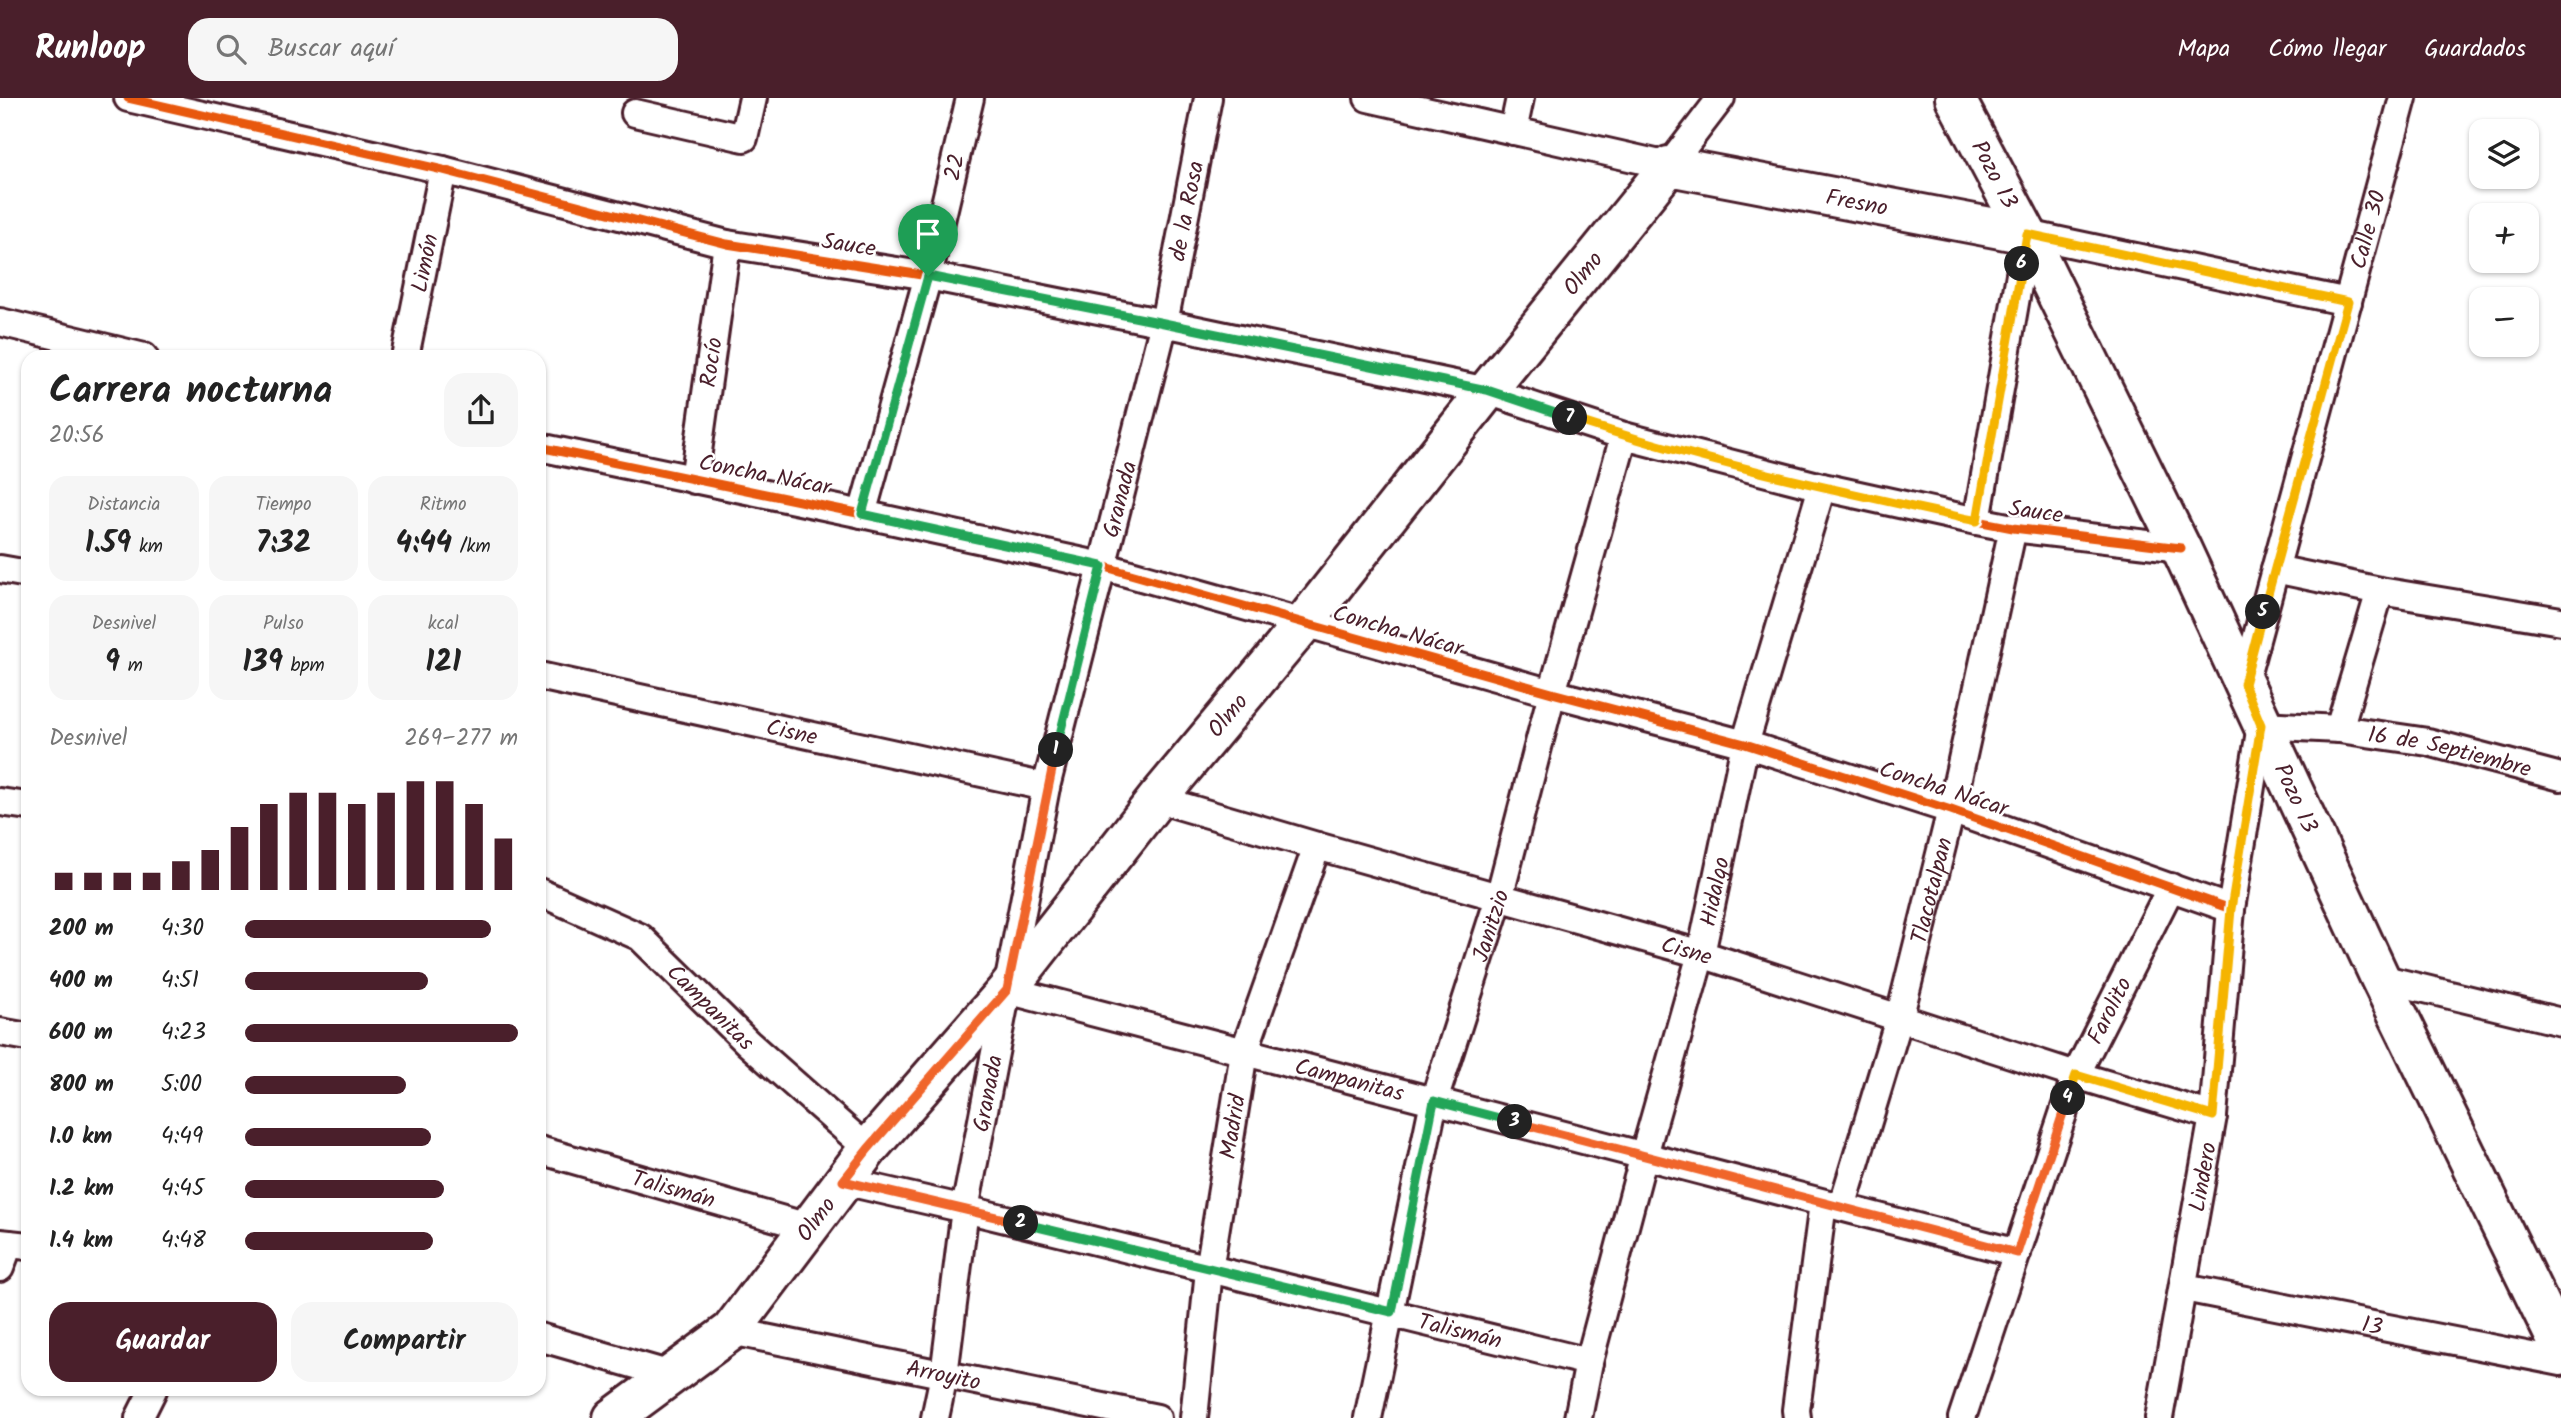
<!DOCTYPE html>
<html lang="es">
<meta charset="utf-8">
<style>
body{margin:0;font-family:Kalam,sans-serif;background:#f6f6f6;color:#222;height:100vh;display:flex;flex-direction:column;font-size:26px;white-space:nowrap}
*{box-sizing:border-box;margin:0}
p{font-size:23px;color:#767676}
.icon{flex:none;width:38px;height:38px;fill:none;stroke:currentColor;stroke-width:2;stroke-linecap:round;stroke-linejoin:round}
.map{position:relative;flex:1;overflow:hidden}
.details{position:absolute;left:21px;top:252px;width:525px;height:1046px;display:flex;flex-direction:column;background:#fff;border-radius:21px;box-shadow:0 2px 5px #0004}
.details>*{flex:none}
.controls{position:absolute;left:2469px;top:21px;display:grid;gap:14px}
.controls a{display:grid;place-items:center;width:70px;height:70px;border-radius:14px;background:#fff;box-shadow:0 2px 5px #0004;font-size:35px}
.pin{position:absolute;display:grid;place-items:center;width:60px;height:60px;color:#fff;margin:-72px -30px;border-radius:50% 50% 50% 0;rotate:-45deg;box-shadow:0 0 7px #0007}
.pin .icon{rotate:45deg}
.km{position:absolute;width:35px;height:35px;margin:-18px;border-radius:50%;background:#222;color:#fff;font-size:19px;line-height:35px;text-align:center}
.round{display:grid;place-items:center;flex:none;width:74px;height:74px;border-radius:21px;background:#f6f6f6}
.headline{display:flex;align-items:center;justify-content:space-between;height:119px;padding:0 28px}
h1{font-size:38px;font-weight:800;line-height:52px}
.metrics{display:grid;grid-template-columns:repeat(3,1fr);gap:10px;height:119px;padding:7px 28px}
.metrics div{display:grid;align-content:center;border-radius:18px;background:#f6f6f6;text-align:center}
.metrics b{font-size:30px;font-weight:800}
.metrics small{font-size:19px;font-weight:400}
.metrics p{font-size:19px}
.chart{height:196px;padding:14px 28px}
.chart p{display:flex;justify-content:space-between}
.chart svg{width:100%;height:126px;margin-top:7px;stroke:#4a1f2b;stroke-width:6}
.button{display:flex;gap:14px;margin-top:auto;padding:14px 28px}
.button a{flex:1;height:80px;border-radius:21px;background:#4a1f2b;color:#fff;font-size:28px;font-weight:800;line-height:80px;text-align:center}
.button a+a{background:#f6f6f6;color:#222}
ul{padding:0 28px;list-style:none;font-size:23px}
li{display:grid;grid-template-columns:112px 84px 1fr;align-items:center;height:52px}
li i{height:18px;border-radius:9px;background:#4a1f2b}
header{display:flex;align-items:center;gap:42px;box-sizing:border-box;height:98px;padding:0 35px;background:#4a1f2b;color:#fff}
header strong{font-size:33px}
nav{display:flex;gap:38px;margin-inline-start:auto;font-size:24px}
.search{width:490px;height:63px;background:#f6f6f6;display:flex;align-items:center;gap:18px;box-sizing:border-box;padding:0 24px;border-radius:21px;color:#767676;font-size:26px}
.map>svg:first-child{display:block}
.lines{fill:none;stroke-linecap:round;stroke-linejoin:round}
.street-casing{stroke:#4a1f2b;stroke-width:32}
.secondary-casing{stroke:#4a1f2b;stroke-width:44}
.street{stroke:#fff;stroke-width:26}
.secondary{stroke:#fff;stroke-width:38}
.cycleway-casing{stroke:#fff;stroke-width:13}
.cycleway{stroke:#e8590c;stroke-width:9}
.split-1-casing{stroke:#fff;stroke-width:14}
.split-2-casing{stroke:#fff;stroke-width:14}
.split-3-casing{stroke:#fff;stroke-width:14}
.split-4-casing{stroke:#fff;stroke-width:14}
.split-5-casing{stroke:#fff;stroke-width:14}
.split-6-casing{stroke:#fff;stroke-width:14}
.split-7-casing{stroke:#fff;stroke-width:14}
.split-8-casing{stroke:#fff;stroke-width:14}
.split-1{stroke:#22a559;stroke-width:9}
.split-2{stroke:#f0652b;stroke-width:9}
.split-3{stroke:#22a559;stroke-width:9}
.split-4{stroke:#f0652b;stroke-width:9}
.split-5{stroke:#f5b400;stroke-width:9}
.split-6{stroke:#f5b400;stroke-width:9}
.split-7{stroke:#f5b400;stroke-width:9}
.split-8{stroke:#22a559;stroke-width:9}
.labels{text-anchor:middle;stroke-width:5;stroke-linejoin:round;paint-order:stroke}
.street-label{font-size:23px;fill:#4a1f2b;stroke:#fff}
</style>
<header>
<strong>Runloop</strong>
<div class="search"><svg class="icon" aria-label="search" viewBox="0 0 24 24"><circle cx="10" cy="10" r="6"/><path d="M15 15l6 6"/></svg>Buscar aquí</div>
<nav><a>Mapa</a><a>Cómo llegar</a><a>Guardados</a></nav>
</header>
<div class="map">
<svg width="2561" height="1320" viewBox="0 0 2561 1320">
<rect width="100%" height="100%" fill="#fff"/>
<filter id="ink" filterUnits="userSpaceOnUse"><feTurbulence type="fractalNoise" baseFrequency=".0143" numOctaves="2"/><feDisplacementMap in="SourceGraphic" scale="14" xChannelSelector="R" yChannelSelector="G"/><feConvolveMatrix kernelMatrix="1 2 1 2 8 2 1 2 1" color-interpolation-filters="sRGB"/></filter>
<g filter="url(#ink)">
<g class="lines">
<defs>
<g id="street">
<path d="M128,0l315,72 284,74 201,32 236,47 323,68 137,45 198,51 155,34 36,7 168,20"/>
<path d="M1368,0l301,68 52,-68"/>
<path d="M635,15l109,25 9,-40"/>
<path d="M1513,33l7,-33"/>
<path d="M0,224l144,35"/>
<path id="s1" d="M405,259l38,-187"/>
<path d="M539,349l323,67 240,52 450,127 193,51 206,66 280,99"/>
<path id="s2" d="M694,382l33,-236"/>
<path id="s3" d="M862,416l66,-238 42,-178"/>
<path d="M1977,423l50,-287 321,68"/>
<path d="M0,471l28,5"/>
<path d="M2275,471l105,22 181,30"/>
<path id="s4" d="M539,578l507,111"/>
<path id="s5" d="M2244,586l159,-586"/>
<path d="M2339,631l41,-138"/>
<path id="s6" d="M1157,701l160,47 384,108 375,121 137,41"/>
<path d="M0,704l28,4"/>
<path id="s7" d="M539,794l101,45 108,106 120,106"/>
<path d="M2380,880l181,44"/>
<path id="s8" d="M1007,892l1010,263"/>
<path d="M0,934l28,5"/>
<path id="s9" d="M539,1052l269,77"/>
<path id="s10" d="M843,1083l122,28 624,153"/>
<path id="s11" d="M1842,1109l57,-188 52,-209 62,-282"/>
<path d="M0,1145l28,3"/>
<path d="M0,1170l9,-24"/>
<path id="s12" d="M2184,1190l377,74"/>
<path id="s13" d="M731,1233l426,87"/>
<path d="M539,1239l132,38"/>
<path d="M139,1320l14,-28"/>
<path id="s14" d="M935,1320l9,-43 21,-166 81,-422 118,-464 44,-225"/>
<path id="s15" d="M1194,1320l15,-148 35,-218 73,-206"/>
<path id="s16" d="M1368,1320l66,-317 65,-203 53,-205 72,-257"/>
<path id="s17" d="M1578,1320l11,-56 55,-207 57,-201 44,-210 77,-257"/>
<path d="M1797,1320l-1,-8 27,-207"/>
<path id="s18" d="M1962,1320l114,-343 95,-188"/>
<path id="s19" d="M2159,1320l54,-302 18,-207 30,-184 78,4 89,13 133,35"/>
</g>
<g id="secondary">
<path id="s20" d="M1955,0l72,136 154,314 199,430 181,371"/>
<path id="s21" d="M613,1320l118,-87 137,-182 139,-159 150,-191 146,-175 184,-233 182,-225 358,68"/>
</g>
</defs>
<use href="#street" class="street-casing"/>
<use href="#secondary" class="secondary-casing"/>
<use href="#street" class="street"/>
<use href="#secondary" class="secondary"/>
<defs>
<path id="cycleway" d="M128,0l315,72 284,74 201,32 236,47 323,68 137,45 198,51 155,34 36,7 168,20
M539,349l323,67 240,52 450,127 193,51 206,66 280,99"/>
</defs>
<use href="#cycleway" class="cycleway-casing"/>
<use href="#cycleway" class="cycleway"/>
</g>
</g>
<g class="lines" filter="url(#ink)">
<defs>
<path id="split-1" d="M928,178l-66,238 240,52 -46,184"/>
<path id="split-2" d="M1021,1125l-178,-42 25,-32 139,-159 49,-240"/>
<path id="split-3" d="M1021,1125l371,89 42,-211 81,21"/>
<path id="split-4" d="M1515,1024l502,131 51,-155"/>
<path id="split-5" d="M2068,1000l8,-23 137,41 18,-207 30,-184 -17,-41 19,-72"/>
<path id="split-6" d="M2022,166l5,-30 321,68 -85,310"/>
<path id="split-7" d="M1570,320c132,44 270,73 407,103l45,-257"/>
<path id="split-8" d="M928,178l236,47 323,67 83,28"/>
</defs>
<use href="#split-1" class="split-1-casing"/>
<use href="#split-2" class="split-2-casing"/>
<use href="#split-3" class="split-3-casing"/>
<use href="#split-4" class="split-4-casing"/>
<use href="#split-5" class="split-5-casing"/>
<use href="#split-6" class="split-6-casing"/>
<use href="#split-7" class="split-7-casing"/>
<use href="#split-8" class="split-8-casing"/>
<use href="#split-1" class="split-1"/>
<use href="#split-2" class="split-2"/>
<use href="#split-3" class="split-3"/>
<use href="#split-4" class="split-4"/>
<use href="#split-5" class="split-5"/>
<use href="#split-6" class="split-6"/>
<use href="#split-7" class="split-7"/>
<use href="#split-8" class="split-8"/>
</g>
<g class="labels">
<g class="street-label">
<text dy="8" stroke="none"><textPath href="#s3" startOffset="359">22</textPath></text>
<text dy="8" stroke="none"><textPath href="#s20" startOffset="86">Pozo 13</textPath></text>
<text dy="8" stroke="none"><textPath href="#s21" startOffset="1834">Fresno</textPath></text>
<text dy="8" stroke="none"><textPath href="#s14" startOffset="1234">de la Rosa</textPath></text>
<text dy="8" stroke="none"><textPath href="#s5" startOffset="471">Calle 30</textPath></text>
<text transform="translate(849 146) rotate(9)" y="8">Sauce</text>
<text dy="8" stroke="none"><textPath href="#s1" startOffset="96">Limón</textPath></text>
<text dy="8" stroke="none"><textPath href="#s21" startOffset="1505">Olmo</textPath></text>
<text dy="8" stroke="none"><textPath href="#s2" startOffset="119">Rocío</textPath></text>
<text transform="translate(765 376) rotate(11)" y="8">Concha Nácar</text>
<text dy="8" stroke="none"><textPath href="#s14" startOffset="938">Granada</textPath></text>
<text transform="translate(2036 413) rotate(8)" y="8">Sauce</text>
<text transform="translate(1398 532) rotate(16)" y="8">Concha Nácar</text>
<text dy="8" stroke="none"><textPath href="#s21" startOffset="938">Olmo</textPath></text>
<text dy="8" stroke="none"><textPath href="#s4" startOffset="259">Cisne</textPath></text>
<text dy="8" stroke="none"><textPath href="#s19" startOffset="892">16 de Septiembre</textPath></text>
<text transform="translate(1944 690) rotate(18)" y="8">Concha Nácar</text>
<text dy="8" stroke="none"><textPath href="#s20" startOffset="779">Pozo 13</textPath></text>
<text dy="8" stroke="none"><textPath href="#s11" startOffset="329">Tlacotalpan</textPath></text>
<text dy="8" stroke="none"><textPath href="#s17" startOffset="544">Hidalgo</textPath></text>
<text dy="8" stroke="none"><textPath href="#s16" startOffset="508">Janitzio</textPath></text>
<text dy="8" stroke="none"><textPath href="#s6" startOffset="551">Cisne</textPath></text>
<text dy="8" stroke="none"><textPath href="#s7" startOffset="210">Campanitas</textPath></text>
<text dy="8" stroke="none"><textPath href="#s18" startOffset="434">Farolito</textPath></text>
<text dy="8" stroke="none"><textPath href="#s8" startOffset="354">Campanitas</textPath></text>
<text dy="8" stroke="none"><textPath href="#s14" startOffset="329">Granada</textPath></text>
<text dy="8" stroke="none"><textPath href="#s15" startOffset="294">Madrid</textPath></text>
<text dy="8" stroke="none"><textPath href="#s19" startOffset="245">Lindero</textPath></text>
<text dy="8" stroke="none"><textPath href="#s9" startOffset="140">Talismán</textPath></text>
<text dy="8" stroke="none"><textPath href="#s21" startOffset="287">Olmo</textPath></text>
<text dy="8" stroke="none"><textPath href="#s12" startOffset="192">13</textPath></text>
<text dy="8" stroke="none"><textPath href="#s10" startOffset="635">Talismán</textPath></text>
<text dy="8" stroke="none"><textPath href="#s13" startOffset="217">Arroyito</textPath></text>
</g>
</g>
</svg>
<div class="controls">
<a><svg class="icon" aria-label="layers" viewBox="0 0 24 24"><path d="M12 4l9 5-9 5-9-5zM3 14l9 5 9-5"/></svg></a>
<a>+</a>
<a>−</a>
</div>
<div class="pin" style="left:928px;top:178px;background:#1e9e55"><svg class="icon" aria-label="arrive" viewBox="0 0 24 24"><path d="M6 21V4h12l-3 4 3 4H6"/></svg></div>
<b class="km" style="left:1056px;top:652px">1</b>
<b class="km" style="left:1021px;top:1125px">2</b>
<b class="km" style="left:1515px;top:1024px">3</b>
<b class="km" style="left:2068px;top:1000px">4</b>
<b class="km" style="left:2263px;top:514px">5</b>
<b class="km" style="left:2022px;top:166px">6</b>
<b class="km" style="left:1570px;top:320px">7</b>
<section class="details">
<div class="headline"><div><h1>Carrera nocturna</h1><p>20:56</p></div><a class="round"><svg class="icon" aria-label="share" viewBox="0 0 24 24"><path d="M12 15V3M7 8l5-5 5 5M5 13v7h14v-7"/></svg></a></div>
<div class="metrics">
<div><p>Distancia</p><b>1.59<small> km</small></b></div>
<div><p>Tiempo</p><b>7:32</b></div>
<div><p>Ritmo</p><b>4:44<small> /km</small></b></div>
</div>
<div class="metrics">
<div><p>Desnivel</p><b>9<small> m</small></b></div>
<div><p>Pulso</p><b>139<small> bpm</small></b></div>
<div><p>kcal</p><b>121</b></div>
</div>
<div class="chart"><p><span>Desnivel</span>269–277 m</p>
<svg viewBox="0 0 160 44" preserveAspectRatio="none"><path d="M5 44V38M15 44V38M25 44V38M35 44V38M45 44V34M55 44V30M65 44V22M75 44V14M85 44V10M95 44V10M105 44V14M115 44V10M125 44V6M135 44V6M145 44V14M155 44V26"/></svg>
</div>
<ul>
<li><b>200 m</b>4:30<i style="width:90%"></i></li>
<li><b>400 m</b>4:51<i style="width:67%"></i></li>
<li><b>600 m</b>4:23<i style="width:100%"></i></li>
<li><b>800 m</b>5:00<i style="width:59%"></i></li>
<li><b>1.0 km</b>4:49<i style="width:68%"></i></li>
<li><b>1.2 km</b>4:45<i style="width:73%"></i></li>
<li><b>1.4 km</b>4:48<i style="width:69%"></i></li>
</ul>
<div class="button"><a>Guardar</a><a>Compartir</a></div>
</section>
</div>
